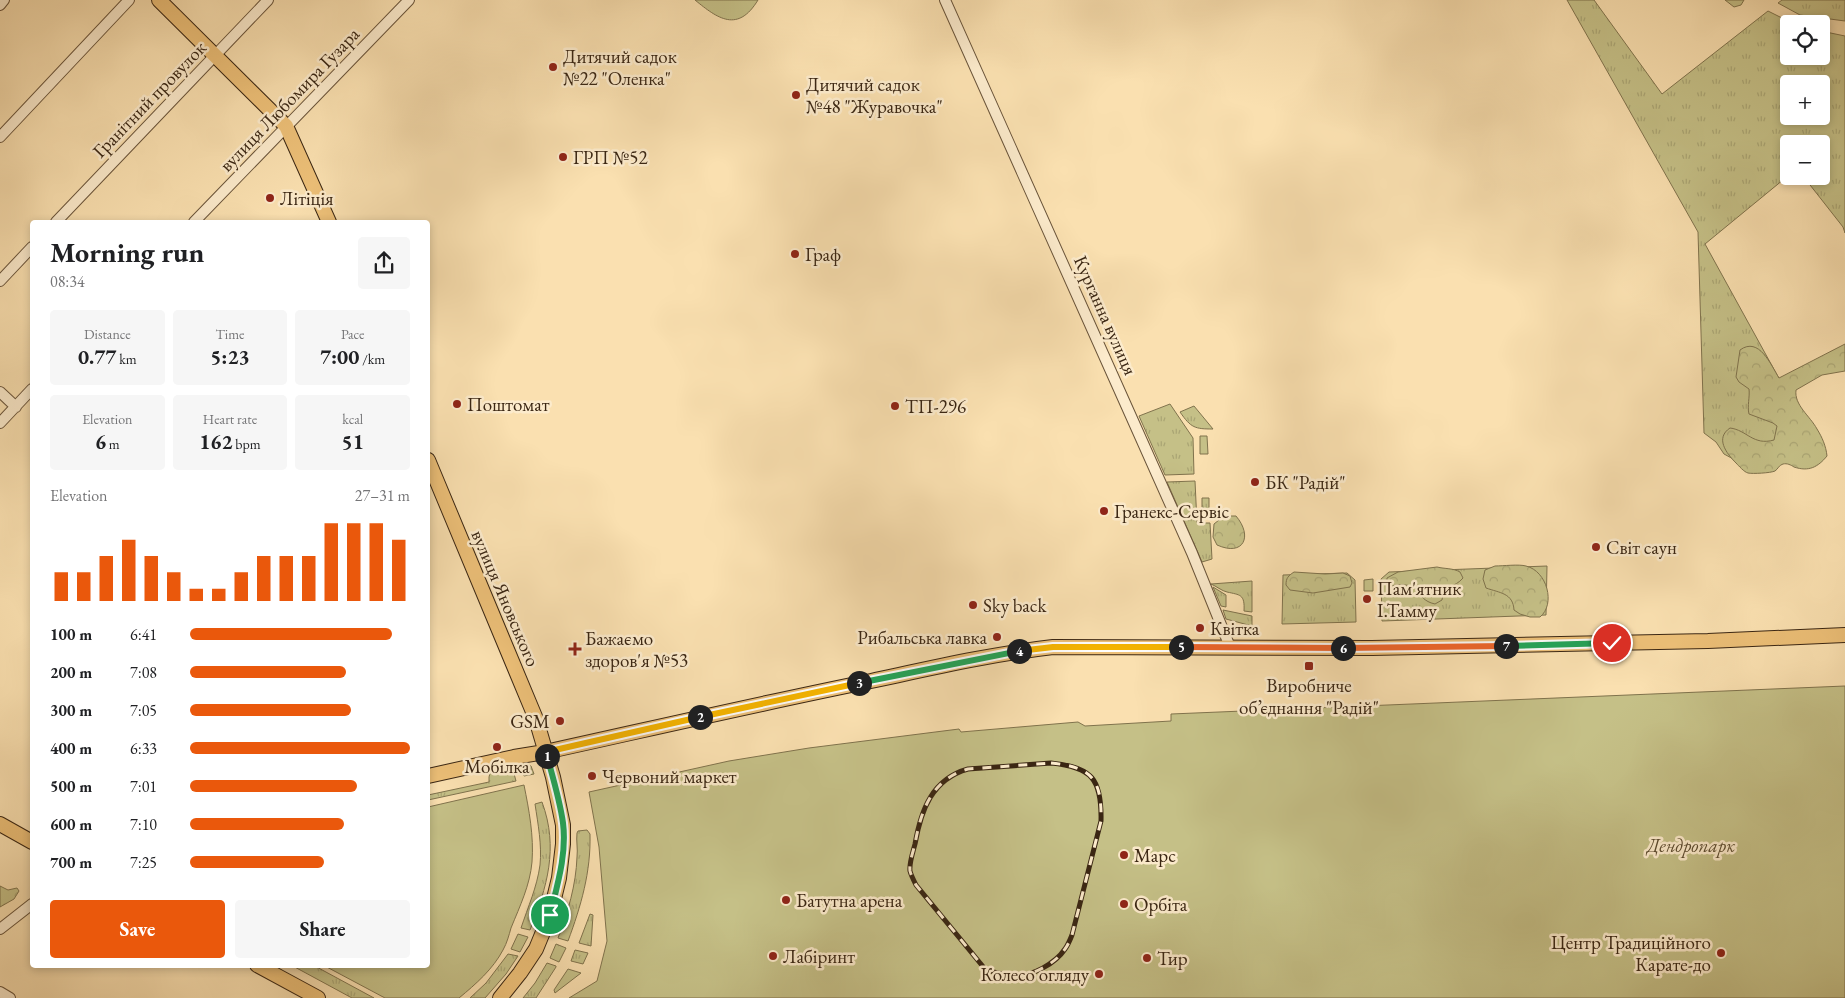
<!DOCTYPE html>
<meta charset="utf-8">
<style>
body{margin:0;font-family:"EB Garamond",serif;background:#f6f6f6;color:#202124;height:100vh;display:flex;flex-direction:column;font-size:19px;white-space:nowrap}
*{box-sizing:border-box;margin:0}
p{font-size:16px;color:#757577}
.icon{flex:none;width:28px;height:28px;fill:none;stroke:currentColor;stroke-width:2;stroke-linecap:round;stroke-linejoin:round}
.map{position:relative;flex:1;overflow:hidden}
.side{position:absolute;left:30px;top:220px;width:400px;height:748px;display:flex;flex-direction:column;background:#fff;border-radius:5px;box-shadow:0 2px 8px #0003}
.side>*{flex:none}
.buttons{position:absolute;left:1780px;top:15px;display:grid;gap:10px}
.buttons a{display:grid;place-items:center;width:50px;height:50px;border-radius:5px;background:#fff;box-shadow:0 2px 8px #0003;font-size:25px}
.pin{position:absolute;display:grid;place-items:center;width:42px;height:42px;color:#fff;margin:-21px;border:2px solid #fff;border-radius:50%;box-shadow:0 1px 5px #0007}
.km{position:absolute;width:25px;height:25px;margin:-12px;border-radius:50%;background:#222;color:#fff;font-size:14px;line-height:25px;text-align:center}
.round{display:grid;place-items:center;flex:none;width:52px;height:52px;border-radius:5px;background:#f6f6f6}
.headline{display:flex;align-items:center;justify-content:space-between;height:85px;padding:0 20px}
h1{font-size:28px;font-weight:700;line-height:38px}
.figures{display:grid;grid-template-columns:repeat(3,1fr);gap:8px;height:85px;padding:5px 20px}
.figures div{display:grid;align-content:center;border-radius:5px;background:#f6f6f6;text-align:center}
.figures b{font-size:21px;font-weight:700}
.figures small{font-size:14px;font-weight:400}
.figures p{font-size:14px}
.chart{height:140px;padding:10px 20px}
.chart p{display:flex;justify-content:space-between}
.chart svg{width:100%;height:90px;margin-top:5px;stroke:#ea580c;stroke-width:6}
.action{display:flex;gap:10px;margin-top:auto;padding:10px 20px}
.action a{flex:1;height:58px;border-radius:5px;background:#ea580c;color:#fff;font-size:20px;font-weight:700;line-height:58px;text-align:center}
.action a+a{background:#f6f6f6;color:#202124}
ul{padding:0 20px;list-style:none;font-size:16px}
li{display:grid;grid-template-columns:80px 60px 1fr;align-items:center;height:38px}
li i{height:12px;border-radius:6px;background:#ea580c}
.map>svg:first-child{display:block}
.grass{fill:url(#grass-tufts);stroke:#80734d;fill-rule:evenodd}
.forest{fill:url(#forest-crowns);stroke:#80734d}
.park{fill:#c5c087;stroke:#80734d}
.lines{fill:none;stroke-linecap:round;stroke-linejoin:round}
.minor-casing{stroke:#6a543a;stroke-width:12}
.major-casing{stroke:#3a2613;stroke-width:16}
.minor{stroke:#fcebcc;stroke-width:10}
.major{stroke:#edc078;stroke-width:14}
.rail-casing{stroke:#3a2613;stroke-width:5}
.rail{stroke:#fcebcc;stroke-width:3;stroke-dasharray:9;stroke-linecap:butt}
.split-1-casing{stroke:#fff;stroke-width:10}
.split-2-casing{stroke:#fff;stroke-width:10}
.split-3-casing{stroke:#fff;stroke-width:10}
.split-4-casing{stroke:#fff;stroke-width:10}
.split-5-casing{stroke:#fff;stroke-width:10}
.split-6-casing{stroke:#fff;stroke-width:10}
.split-7-casing{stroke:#fff;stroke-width:10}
.split-8-casing{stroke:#fff;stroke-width:10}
.split-1{stroke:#22a559;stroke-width:6}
.split-2{stroke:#f5b400;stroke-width:6}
.split-3{stroke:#f5b400;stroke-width:6}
.split-4{stroke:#22a559;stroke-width:6}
.split-5{stroke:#f5b400;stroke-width:6}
.split-6{stroke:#f0652b;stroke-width:6}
.split-7{stroke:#f0652b;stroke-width:6}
.split-8{stroke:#22a559;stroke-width:6}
.poi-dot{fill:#8f2418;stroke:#fcebcc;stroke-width:2}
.labels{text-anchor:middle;stroke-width:5;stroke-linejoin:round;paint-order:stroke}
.poi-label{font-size:19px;fill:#3a2613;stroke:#fcebcc;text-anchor:start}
.street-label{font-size:19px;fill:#3a2613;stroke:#fcebcc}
.park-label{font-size:19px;font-style:italic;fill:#5d4c30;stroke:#fcebcc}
</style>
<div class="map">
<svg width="1845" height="998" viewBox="0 0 1845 998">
<defs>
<pattern id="grass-tufts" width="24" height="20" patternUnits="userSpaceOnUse" patternTransform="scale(1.25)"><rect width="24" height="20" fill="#c5c087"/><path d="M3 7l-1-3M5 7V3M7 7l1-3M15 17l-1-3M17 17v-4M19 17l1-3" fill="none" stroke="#aaa574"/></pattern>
<pattern id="forest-crowns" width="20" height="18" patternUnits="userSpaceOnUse" patternTransform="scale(1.25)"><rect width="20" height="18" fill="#c5c087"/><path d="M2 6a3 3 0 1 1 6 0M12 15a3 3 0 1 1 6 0" fill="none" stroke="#aaa574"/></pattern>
</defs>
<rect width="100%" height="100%" fill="#fae0b0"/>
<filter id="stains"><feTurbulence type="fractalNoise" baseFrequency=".004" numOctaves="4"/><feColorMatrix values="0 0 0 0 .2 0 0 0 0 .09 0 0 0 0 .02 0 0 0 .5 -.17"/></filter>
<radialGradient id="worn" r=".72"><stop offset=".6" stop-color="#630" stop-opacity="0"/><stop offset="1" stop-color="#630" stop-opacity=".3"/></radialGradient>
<path class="grass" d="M1567,0h27l68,94 106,-83 26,13h-5v32h32v-25l24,5v197l-2,-6 -40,-51h18v-32h-32v31l-84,69 115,209 -83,8 -13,-7 -8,-12 -12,-9 -6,-201zM1789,84h32v32h-32z
M1725,0h19l-3,5 -7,2z
M1782,0h63v21l-45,-6 -22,-12z
M1170,404l23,34 1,36 -29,1 -26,-59z
M1194,406l19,23c-18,0 -22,-1 -33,-17z
M1200,436h7l1,18h-8z
M1195,481l2,42h13l2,36 -10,3 -35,-80z
M1202,498h7v18h-7z
M1547,566l-1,49 -164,6 -1,-42 8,-7z
M1347,573l8,7 1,42 -74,2 1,-49z
M1373,579v12h-9v-11z
M1252,581v31l-8,-1c1,-17 -4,-16 -17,-19 -5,-1 -11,-6 -16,-8z
M1213,587l13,8v12l-5,-1z
M1223,610l29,6v10l-26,-7z
M525,763l6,3 3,8 -10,2 -3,-12z
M510,766l3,4 3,11 -88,19v-5l61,-13v-5l2,-7z
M542,802c17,46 5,85 -12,128l-9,-2c7,-21 16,-41 19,-63 2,-20 -2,-41 -5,-61z
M587,830l3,4c1,38 -9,72 -22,107l-10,-3c10,-26 18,-53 19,-81 1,-8 -1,-16 0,-24l1,-2z
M590,914l3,1 -2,31 -12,-3z
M518,934l10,3 -8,15 -9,-3z
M556,944l10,4 -7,14 -9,-4z
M575,950l13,3 -5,11 -12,-3z
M508,954l10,2 -12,18 -21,24h-15l16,-15z
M547,963l9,3v1l-20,31h-13l12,-15z
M291,965h22l61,33h-22z
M568,969l13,4 -26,20 -1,-3z"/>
<path class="forest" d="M1845,344v27l-23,4 -26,15c-2,15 14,26 21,39 5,8 9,17 10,27 -9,11 -18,16 -33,11 -3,-2 -7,-4 -11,-3 -4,1 -5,5 -8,7 -4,2 -23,3 -27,2 -4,-1 -9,-7 -12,-10 -10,-10 -21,-25 -6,-35 17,2 23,18 44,12l3,-14 -4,-3 -24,-9c-2,-8 1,-17 0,-25l-10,-7 -3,-5 4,-27c19,-14 31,15 39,28z
M1224,516h12c17,20 8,41 -19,29l-4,-8 1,-13z
M1495,566c8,0 24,-2 31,0 21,5 30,38 14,51h-10l-10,-3 -6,-4c-1,-17 -14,-17 -28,-22l-3,-9 2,-9z
M1437,567c8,2 16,1 23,5l3,6c-8,10 -20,7 -21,22l-7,4c-23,-5 -9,-24 -45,-18l-3,-3v-5l11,-6z
M1294,572l31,2 18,-1 7,3 2,7 -2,4 -37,6 -23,-3 -4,-5c0,-7 2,-9 8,-13z
M0,886l8,4 9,-2 2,3 -5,8 -14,8z"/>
<path class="park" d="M695,0h63c-20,33 -40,19 -63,0z
M1845,686v312h-1276l28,-17 10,-40 -8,-94 -10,-55 140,-31 80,-13 150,-19 2,3 117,-10 7,4 86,-5v-7z
M524,785c5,25 10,51 8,77 -2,23 -12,44 -21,66 -2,7 -4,15 -8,22 -10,19 -27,34 -44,48h-74l-62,-33h105v-158z"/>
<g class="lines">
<defs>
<path id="minor" d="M945,0l185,414 62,139 38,94
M0,5l4,-5
M0,137l129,-137
M56,222l212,-222
M194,222l215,-222
M0,281l32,-34
M0,392l16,15
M0,423l32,-34
M0,929l32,-25
M0,992l10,6"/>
<path id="major" d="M159,0l127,126 43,96
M428,460l108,259 17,58 10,48v19l-4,34 -9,37 -14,34 -16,24 -20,25
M428,776l86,-19 31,-5c109,-24 217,-49 326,-71 61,-13 121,-27 182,-34l319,1 336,-7 137,-6
M0,824l32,18
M257,965l61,33"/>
</defs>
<use href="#minor" class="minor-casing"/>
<use href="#major" class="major-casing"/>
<use href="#minor" class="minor"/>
<use href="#major" class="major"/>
<defs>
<path id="rail" d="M1051,763c41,4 51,16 50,58l-29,114c-2,5 -4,10 -7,14 -10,15 -33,27 -50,27 -10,0 -21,-4 -30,-7l-69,-84c-2,-4 -5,-10 -6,-14 -1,-8 3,-19 5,-27 6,-34 17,-65 53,-75z"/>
</defs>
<use href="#rail" class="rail-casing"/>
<use href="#rail" class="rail"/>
</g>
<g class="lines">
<defs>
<path id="split-1" d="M547,756c6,22 13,45 16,67 4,31 -6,63 -13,92"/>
<path id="split-2" d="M547,756l-1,-4 154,-35"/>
<path id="split-3" d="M700,717l159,-34"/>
<path id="split-4" d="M859,683l160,-32"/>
<path id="split-5" d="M1019,651l34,-4h128"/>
<path id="split-6" d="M1181,647l162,1"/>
<path id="split-7" d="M1343,648l163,-2"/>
<path id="split-8" d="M1506,646l106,-3"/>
</defs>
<use href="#split-1" class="split-1-casing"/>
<use href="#split-2" class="split-2-casing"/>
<use href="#split-3" class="split-3-casing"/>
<use href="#split-4" class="split-4-casing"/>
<use href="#split-5" class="split-5-casing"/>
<use href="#split-6" class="split-6-casing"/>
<use href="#split-7" class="split-7-casing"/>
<use href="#split-8" class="split-8-casing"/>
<use href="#split-1" class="split-1"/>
<use href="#split-2" class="split-2"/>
<use href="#split-3" class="split-3"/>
<use href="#split-4" class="split-4"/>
<use href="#split-5" class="split-5"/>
<use href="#split-6" class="split-6"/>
<use href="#split-7" class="split-7"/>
<use href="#split-8" class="split-8"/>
</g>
<g class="poi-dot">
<circle cx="553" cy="67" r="5"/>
<circle cx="796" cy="95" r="5"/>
<circle cx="563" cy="157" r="5"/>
<circle cx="270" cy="198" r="5"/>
<circle cx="795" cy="254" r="5"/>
<circle cx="457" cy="404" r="5"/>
<circle cx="895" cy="406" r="5"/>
<circle cx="1255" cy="482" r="5"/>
<circle cx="1104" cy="511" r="5"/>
<circle cx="1596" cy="547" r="5"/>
<circle cx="1367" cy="599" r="5"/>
<circle cx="973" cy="605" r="5"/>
<circle cx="1200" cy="628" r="5"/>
<circle cx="997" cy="637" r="5"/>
<path d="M572.5 641.5h5v5h5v5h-5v5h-5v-5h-5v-5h5z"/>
<rect x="1304" y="661" width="10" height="10" rx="2.5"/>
<circle cx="560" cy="721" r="5"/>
<circle cx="497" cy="747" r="5"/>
<circle cx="592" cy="776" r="5"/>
<circle cx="1124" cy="855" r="5"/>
<circle cx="786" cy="900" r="5"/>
<circle cx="1124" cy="904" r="5"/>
<circle cx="1721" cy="953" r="5"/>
<circle cx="773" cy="956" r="5"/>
<circle cx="1147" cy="958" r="5"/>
<circle cx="1099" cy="974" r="5"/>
</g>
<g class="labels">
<g class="poi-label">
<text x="563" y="63">Дитячий садок<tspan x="563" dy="22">№22 "Оленка"</tspan></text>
<text x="806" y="91">Дитячий садок<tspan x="806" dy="22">№48 "Журавочка"</tspan></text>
<text x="573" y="164">ГРП №52</text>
<text x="280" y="205">Літіція</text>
<text x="805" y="261">Граф</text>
<text x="467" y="411">Поштомат</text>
<text x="905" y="413">ТП-296</text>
<text x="1265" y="489">БК "Радій"</text>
<text x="1114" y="518">Гранекс-Сервіс</text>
<text x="1606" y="554">Світ саун</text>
<text x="1377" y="595">Пам'ятник<tspan x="1377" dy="22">І.Тамму</tspan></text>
<text x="983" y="612">Sky back</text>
<text x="1210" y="635">Квітка</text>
<text x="987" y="644" text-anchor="end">Рибальська лавка</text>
<text x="585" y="645">Бажаємо<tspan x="585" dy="22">здоров'я №53</tspan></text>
<text x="1309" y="692" text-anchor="middle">Виробниче<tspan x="1309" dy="22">об’єднання "Радій"</tspan></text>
<text x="550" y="728" text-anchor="end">GSM</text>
<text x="497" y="773" text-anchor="middle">Мобілка</text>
<text x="602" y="783">Червоний маркет</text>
<text x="1134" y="862">Марс</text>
<text x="796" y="907">Батутна арена</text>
<text x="1134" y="911">Орбіта</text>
<text x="1711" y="949" text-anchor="end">Центр Традиційного<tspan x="1711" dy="22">Карате-до</tspan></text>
<text x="783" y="963">Лабіринт</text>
<text x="1157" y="965">Тир</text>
<text x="1089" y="981" text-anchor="end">Колесо огляду</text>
</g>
<g class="street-label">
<text transform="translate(149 99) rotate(-46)" y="7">Гранітний провулок</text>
<text transform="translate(289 99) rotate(-46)" y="7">вулиця Любомира Гузара</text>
<text transform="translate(1106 315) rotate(66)" y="7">Курганна вулиця</text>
<text transform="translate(506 598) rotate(67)" y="7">вулиця Яновського</text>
</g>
<g class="park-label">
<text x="1691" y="852">Дендропарк</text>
</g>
</g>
<rect width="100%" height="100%" filter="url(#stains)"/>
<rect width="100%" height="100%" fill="url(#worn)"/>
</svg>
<div class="buttons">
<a><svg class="icon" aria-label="locate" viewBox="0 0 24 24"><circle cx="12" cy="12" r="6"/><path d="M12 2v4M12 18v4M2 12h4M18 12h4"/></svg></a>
<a>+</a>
<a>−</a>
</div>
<div class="pin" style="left:550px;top:915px;background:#1e9e55"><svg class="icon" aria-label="arrive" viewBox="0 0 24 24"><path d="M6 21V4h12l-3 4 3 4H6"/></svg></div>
<div class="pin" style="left:1612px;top:643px;background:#d93025"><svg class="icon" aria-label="check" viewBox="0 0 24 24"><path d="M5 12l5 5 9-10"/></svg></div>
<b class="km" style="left:547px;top:756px">1</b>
<b class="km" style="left:700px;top:717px">2</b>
<b class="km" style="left:859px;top:683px">3</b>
<b class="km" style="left:1019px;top:651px">4</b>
<b class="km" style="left:1181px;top:647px">5</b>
<b class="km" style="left:1343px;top:648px">6</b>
<b class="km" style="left:1506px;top:646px">7</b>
<section class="side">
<div class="headline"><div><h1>Morning run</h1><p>08:34</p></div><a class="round"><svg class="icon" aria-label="share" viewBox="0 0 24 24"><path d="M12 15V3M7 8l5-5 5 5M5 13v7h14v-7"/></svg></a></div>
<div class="figures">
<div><p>Distance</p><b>0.77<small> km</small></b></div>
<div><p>Time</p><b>5:23</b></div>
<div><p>Pace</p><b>7:00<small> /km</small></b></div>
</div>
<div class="figures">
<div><p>Elevation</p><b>6<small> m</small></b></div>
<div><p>Heart rate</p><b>162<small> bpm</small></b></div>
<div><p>kcal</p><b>51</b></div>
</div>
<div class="chart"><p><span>Elevation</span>27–31 m</p>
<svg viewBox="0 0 160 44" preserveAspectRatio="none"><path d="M5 44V30M15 44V30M25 44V22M35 44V14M45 44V22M55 44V30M65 44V38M75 44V38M85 44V30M95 44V22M105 44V22M115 44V22M125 44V6M135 44V6M145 44V6M155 44V14"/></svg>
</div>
<ul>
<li><b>100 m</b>6:41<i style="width:92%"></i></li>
<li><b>200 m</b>7:08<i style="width:71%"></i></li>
<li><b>300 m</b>7:05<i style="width:73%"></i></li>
<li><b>400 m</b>6:33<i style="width:100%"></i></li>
<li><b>500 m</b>7:01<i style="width:76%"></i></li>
<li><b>600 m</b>7:10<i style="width:70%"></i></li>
<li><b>700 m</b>7:25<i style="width:61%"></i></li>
</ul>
<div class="action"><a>Save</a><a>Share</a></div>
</section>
</div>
